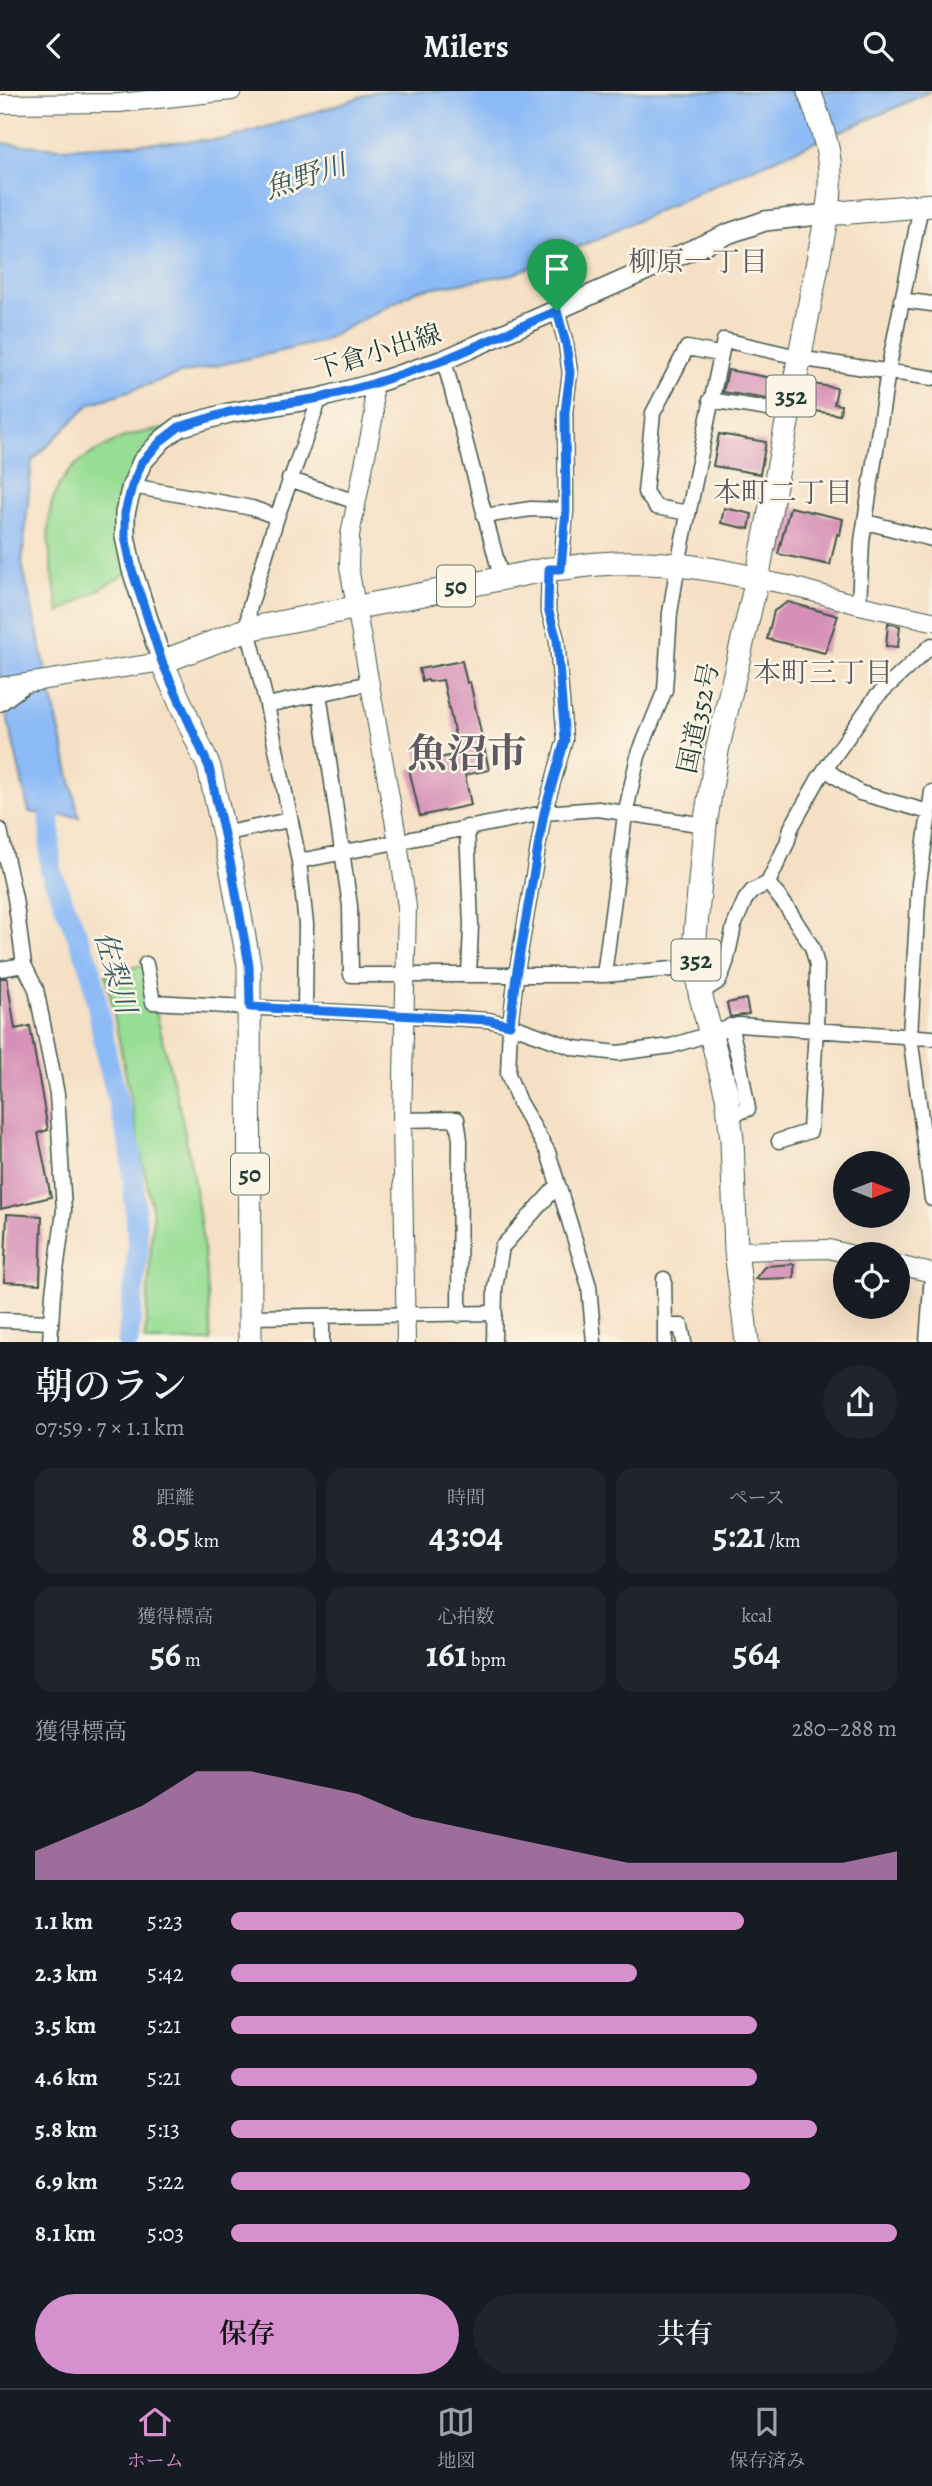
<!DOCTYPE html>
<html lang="ja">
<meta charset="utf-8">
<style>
body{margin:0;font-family:Alegreya,"Noto Serif JP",serif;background:#20242c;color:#f1f3f6;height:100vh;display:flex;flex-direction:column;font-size:26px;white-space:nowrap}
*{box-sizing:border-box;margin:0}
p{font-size:23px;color:#9ea1a6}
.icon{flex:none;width:38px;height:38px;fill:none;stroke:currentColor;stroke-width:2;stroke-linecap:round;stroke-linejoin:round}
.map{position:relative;height:1251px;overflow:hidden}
.panel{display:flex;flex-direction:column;background:#171b24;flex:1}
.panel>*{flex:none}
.needle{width:46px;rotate:90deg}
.buttons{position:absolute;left:833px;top:1060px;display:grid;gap:14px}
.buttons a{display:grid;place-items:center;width:77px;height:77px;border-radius:50%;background:#171b24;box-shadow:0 7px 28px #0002;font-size:35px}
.pin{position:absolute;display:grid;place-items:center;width:60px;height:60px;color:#fff;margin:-72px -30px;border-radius:50% 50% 50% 0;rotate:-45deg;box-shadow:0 0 7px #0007}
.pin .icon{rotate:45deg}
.round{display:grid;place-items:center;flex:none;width:74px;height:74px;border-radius:37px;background:#20242c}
.summary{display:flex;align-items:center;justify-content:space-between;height:119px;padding:0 35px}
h1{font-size:38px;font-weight:600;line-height:52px}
.metrics{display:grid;grid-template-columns:repeat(3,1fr);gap:10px;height:119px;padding:7px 35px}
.metrics div{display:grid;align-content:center;border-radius:18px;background:#20242c;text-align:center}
.metrics b{font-size:35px;font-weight:600}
.metrics small{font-size:19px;font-weight:400}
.metrics p{font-size:19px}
.chart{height:196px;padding:14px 35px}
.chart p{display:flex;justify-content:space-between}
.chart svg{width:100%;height:126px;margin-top:7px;fill:#d690ce;opacity:.7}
.cta{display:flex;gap:14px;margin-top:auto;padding:14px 35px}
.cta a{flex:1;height:80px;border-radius:42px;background:#d690ce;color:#111;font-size:28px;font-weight:600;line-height:80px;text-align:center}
.cta a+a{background:#20242c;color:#f1f3f6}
ul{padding:0 35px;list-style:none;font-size:23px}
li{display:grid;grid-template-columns:112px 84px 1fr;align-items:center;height:52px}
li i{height:18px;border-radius:9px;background:#d690ce}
header{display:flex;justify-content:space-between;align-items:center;height:91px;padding:0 35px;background:#171b24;font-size:32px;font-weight:600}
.menu{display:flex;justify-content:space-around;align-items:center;height:98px;border-top:2px solid #363941;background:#171b24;font-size:19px;color:#9ea1a6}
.menu a{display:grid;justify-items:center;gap:4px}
.menu .active{color:#d690ce}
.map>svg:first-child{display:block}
.green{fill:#98dd95;stroke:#5c8d64;stroke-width:2}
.water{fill:#8bbaf6;stroke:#557c95;stroke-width:2}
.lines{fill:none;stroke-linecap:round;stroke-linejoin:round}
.river{stroke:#8bbaf6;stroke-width:21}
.building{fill:#d690b7}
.minor-casing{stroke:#3f554a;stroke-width:17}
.tertiary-casing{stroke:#3f554a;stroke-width:20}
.secondary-casing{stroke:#3f554a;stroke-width:22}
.primary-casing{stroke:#3f554a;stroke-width:25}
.trunk-casing{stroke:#3f554a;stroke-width:25}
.minor{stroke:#fff;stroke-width:14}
.tertiary{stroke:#fff;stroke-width:18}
.secondary{stroke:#fff;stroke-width:19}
.primary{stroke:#fff;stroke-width:23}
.trunk{stroke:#fff;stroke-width:23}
.route-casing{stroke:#fff;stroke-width:14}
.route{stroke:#1a73e8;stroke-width:9}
.labels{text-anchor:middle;stroke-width:5;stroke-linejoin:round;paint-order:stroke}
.shield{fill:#fcf5e5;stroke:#617469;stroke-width:2}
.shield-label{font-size:24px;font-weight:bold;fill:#1f3d34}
.street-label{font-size:26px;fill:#1f3d34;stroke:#fcf5e5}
.water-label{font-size:28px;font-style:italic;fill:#3a5c64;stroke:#fcf5e5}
.neighbourhood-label{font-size:28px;fill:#5f5a62;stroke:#fcf5e5}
.town-label{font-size:40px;font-weight:bold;fill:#5f5a62;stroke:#fcf5e5}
</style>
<header><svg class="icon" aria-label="back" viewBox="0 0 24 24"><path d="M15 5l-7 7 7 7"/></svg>Milers<svg class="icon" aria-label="search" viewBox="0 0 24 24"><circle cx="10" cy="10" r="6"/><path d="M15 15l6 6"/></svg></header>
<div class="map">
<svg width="932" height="1251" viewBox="0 0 932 1251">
<rect width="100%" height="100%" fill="#fcf5e5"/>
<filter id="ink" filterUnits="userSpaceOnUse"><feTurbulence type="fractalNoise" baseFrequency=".0143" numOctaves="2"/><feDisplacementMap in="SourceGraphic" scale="14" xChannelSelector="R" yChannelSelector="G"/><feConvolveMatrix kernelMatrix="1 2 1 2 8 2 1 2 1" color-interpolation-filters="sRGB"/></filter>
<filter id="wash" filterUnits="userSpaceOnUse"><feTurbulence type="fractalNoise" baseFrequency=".00686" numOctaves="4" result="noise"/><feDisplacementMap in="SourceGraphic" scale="28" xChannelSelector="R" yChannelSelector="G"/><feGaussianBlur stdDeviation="1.57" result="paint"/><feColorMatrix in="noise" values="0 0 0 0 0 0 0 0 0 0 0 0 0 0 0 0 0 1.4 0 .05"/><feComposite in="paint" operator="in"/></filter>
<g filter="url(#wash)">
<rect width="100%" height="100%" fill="#f5e0c5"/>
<path class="green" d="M179,336l-47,59v84l-73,43c-10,-65 -31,-130 43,-165 9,-5 19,-11 29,-13 16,-4 32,-6 48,-8z
M146,873c9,51 24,100 35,151 16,74 27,151 30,226h-66l8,-127 -47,-240z"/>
<path class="water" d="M376,0h555l-36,17 -151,64 -176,80 -55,22 -95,16 -98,52 -140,32 -90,30 -58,57 -10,103 57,253 -50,-5 -29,-127v-542l62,5 165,-9 101,-31z"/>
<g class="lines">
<path class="river" d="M48,695l2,16v67l41,100 16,89 24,93 7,97 -10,94"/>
</g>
<g id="blocks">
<path class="building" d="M728,279l50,9 -4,21 -51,-8z
M813,293l24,4 -3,16 7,1 -1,10 -32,-5z
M719,343l47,8 -6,32 -47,-8z
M790,416l53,12 -3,16 -3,-1 -7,31 -52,-11z
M724,417l28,6 -3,15 -28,-6z
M788,511l50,14 -13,37 -58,-14 7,-28z
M888,532l12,3 -2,21 -12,-1z
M462,570l5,22 3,-1 19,88 -24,5 6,30 -51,11 -11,-47 11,-2 -5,-22 16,-3 3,17 25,-5 -16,-74 -14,2 -1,-2 -6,1 -3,-12z
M0,887h7l8,51 15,-3 18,104 -10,3 13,64 -50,12z
M746,908l3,15 -19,3 -3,-14z
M7,1123l35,2 -2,68 -36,-2z
M794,1173v14l-39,1 10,-13z"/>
</g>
</g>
<g filter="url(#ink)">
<use href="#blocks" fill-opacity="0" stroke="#3f554a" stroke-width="2"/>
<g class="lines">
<defs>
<path id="minor" d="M901,209l31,4
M557,220l9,33 4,29 -5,39 1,98 -5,59
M444,269l57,217
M710,309l77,12
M289,388l67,23
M132,395l120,22 25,9
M688,422l-32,-6 -11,-15 8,-79 34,-65 32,6
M484,425l47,-7 35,1
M866,431l66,17
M549,478l-1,39 9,32 8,100 -21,73 -28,163 -6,49 -2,49 11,28 29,50 41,134 5,56
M859,514l3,-64 26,-170 33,-165
M319,602l31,213 1,69h253l92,-8
M0,613l27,-20
M267,614l103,-22
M825,678l35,24 69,19
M932,701l-13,91 -9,153 22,163
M467,736l4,98 -2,50
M0,739l15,68 9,67 12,24 21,105 7,117 -11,82 -3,49
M223,743l66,-14
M299,770l245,-48 54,-4 107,16
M768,792l18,23 26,41 5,18 -1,64 -6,102 -31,10
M146,873l7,38 335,18 22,5 64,23 44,5 53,-7 67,-21 194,13
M0,878l24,-4
M604,884l21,-160 13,-59 27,-66 5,-77 8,-49 46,-224 87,20 121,18
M700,902l19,-12 7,-18 8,-37 11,-26 7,-9 16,-8 19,-40 4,-15 28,-50 56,-80 57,-53
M305,918l1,-85 -7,-63 -32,-156 -19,-76 1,-19 28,-93 43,-119
M729,1025l19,-7 -9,-49 -9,-34
M402,1029l55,-1 3,21 -1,175
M664,1188l1,47
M322,1225v26
M250,1226l245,-4
M0,1229l51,2
M494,1251l1,-54 7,-41 56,-62
M665,1251v-16h16l3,16
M927,1251l5,-68"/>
<path id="tertiary" d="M0,13l119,-1 113,-12
M372,293l2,31 -24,120 -1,32 49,275 9,65 -5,213 4,222
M757,488l31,6 71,20 73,16
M0,596l162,-25
M736,1160l93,-2 24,6
M898,1174l34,8"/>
<path id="secondary" d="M162,571l-30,-92 -7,-34v-23l7,-27 10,-24 20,-22 17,-13 50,-14 91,-15 52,-14 72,-24 286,-127 35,-12 62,-7"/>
<path id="primary" d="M809,0c17,46 27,74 18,123
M250,1251l-1,-377 -18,-99 -22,-99 -47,-105 86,-33 301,-60c17,0 33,-4 50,-5 54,-4 106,2 158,15"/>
<path id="trunk" d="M747,1251l-11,-91 -4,-111 -5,-44 -27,-103 -4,-26 -1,-30 10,-112 12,-74 40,-172 70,-365 105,-9"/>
</defs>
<use href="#minor" class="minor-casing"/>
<use href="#tertiary" class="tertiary-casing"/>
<use href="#secondary" class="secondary-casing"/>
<use href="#primary" class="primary-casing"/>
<use href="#trunk" class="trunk-casing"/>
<use href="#minor" class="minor"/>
<use href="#tertiary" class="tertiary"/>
<use href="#secondary" class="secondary"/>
<use href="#primary" class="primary"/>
<use href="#trunk" class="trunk"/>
</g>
</g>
<g class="lines" filter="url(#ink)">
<defs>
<path id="route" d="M557,220l9,33 4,29 -5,39 1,98 -5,59h-12l-1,39 9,32 8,100 -21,73 -28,163 -6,49 -22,-5 -238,-13 -1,-42 -18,-99 -22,-99 -47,-105 -30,-92 -7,-34v-23l7,-27 10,-24 20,-22 17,-13 50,-15 91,-14 52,-14 72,-24z"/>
</defs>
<use href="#route" class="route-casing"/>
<use href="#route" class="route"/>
</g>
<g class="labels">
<g class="shield">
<rect x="766.5" y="284.5" width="49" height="41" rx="5"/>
<rect x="437" y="474.5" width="38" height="41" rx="5"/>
<rect x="671.5" y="848.5" width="49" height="41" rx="5"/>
<rect x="231" y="1062.5" width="38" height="41" rx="5"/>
</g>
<g class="shield-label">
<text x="791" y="313">352</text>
<text x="456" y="503">50</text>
<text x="696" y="877">352</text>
<text x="250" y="1091">50</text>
</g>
<g class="street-label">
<text transform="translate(378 260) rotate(-17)" y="9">下倉小出線</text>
<text transform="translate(698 627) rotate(-78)" y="9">国道352号</text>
</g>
<g class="water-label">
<text transform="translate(305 85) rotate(-18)" y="10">魚野川</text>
<text transform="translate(116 881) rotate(74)" y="10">佐梨川</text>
</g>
<g class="neighbourhood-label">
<text x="698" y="180">柳原一丁目</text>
<text x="783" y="411">本町二丁目</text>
<text x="823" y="591">本町三丁目</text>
</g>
<g class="town-label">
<text x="467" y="676">魚沼市</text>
</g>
</g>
</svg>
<div class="buttons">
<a><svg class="needle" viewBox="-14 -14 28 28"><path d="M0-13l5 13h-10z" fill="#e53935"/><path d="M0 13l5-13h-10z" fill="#9ea1a6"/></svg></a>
<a><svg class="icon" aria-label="locate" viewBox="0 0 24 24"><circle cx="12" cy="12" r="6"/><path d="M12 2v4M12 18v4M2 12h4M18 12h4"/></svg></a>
</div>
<div class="pin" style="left:557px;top:220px;background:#1e9e55"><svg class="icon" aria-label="arrive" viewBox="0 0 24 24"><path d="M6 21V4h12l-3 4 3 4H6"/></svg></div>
</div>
<section class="panel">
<div class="summary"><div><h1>朝のラン</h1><p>07:59 · 7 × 1.1 km</p></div><a class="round"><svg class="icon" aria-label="share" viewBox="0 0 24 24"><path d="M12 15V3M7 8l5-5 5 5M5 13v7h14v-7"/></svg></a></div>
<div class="metrics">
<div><p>距離</p><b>8.05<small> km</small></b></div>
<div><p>時間</p><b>43:04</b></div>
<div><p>ペース</p><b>5:21<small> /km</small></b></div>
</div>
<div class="metrics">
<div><p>獲得標高</p><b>56<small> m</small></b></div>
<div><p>心拍数</p><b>161<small> bpm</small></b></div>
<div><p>kcal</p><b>564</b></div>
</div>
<div class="chart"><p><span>獲得標高</span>280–288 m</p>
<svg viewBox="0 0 160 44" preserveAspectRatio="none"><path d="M0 44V34L10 26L20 18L30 6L40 6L50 10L60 14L70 22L80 26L90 30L100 34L110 38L120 38L130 38L140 38L150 38L160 34V44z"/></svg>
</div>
<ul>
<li><b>1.1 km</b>5:23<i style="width:77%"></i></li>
<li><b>2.3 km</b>5:42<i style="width:61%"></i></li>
<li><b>3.5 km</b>5:21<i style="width:79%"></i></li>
<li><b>4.6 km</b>5:21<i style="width:79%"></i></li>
<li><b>5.8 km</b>5:13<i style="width:88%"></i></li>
<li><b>6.9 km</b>5:22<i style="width:78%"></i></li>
<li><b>8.1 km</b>5:03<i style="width:100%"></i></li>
</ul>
<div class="cta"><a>保存</a><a>共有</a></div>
</section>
<nav class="menu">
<a class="active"><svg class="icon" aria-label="home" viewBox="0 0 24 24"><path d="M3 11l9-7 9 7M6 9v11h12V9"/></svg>ホーム</a>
<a><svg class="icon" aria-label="map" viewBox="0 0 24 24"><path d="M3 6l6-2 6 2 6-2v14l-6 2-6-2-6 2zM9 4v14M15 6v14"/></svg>地図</a>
<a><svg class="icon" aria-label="saved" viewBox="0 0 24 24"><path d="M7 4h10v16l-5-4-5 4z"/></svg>保存済み</a>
</nav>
